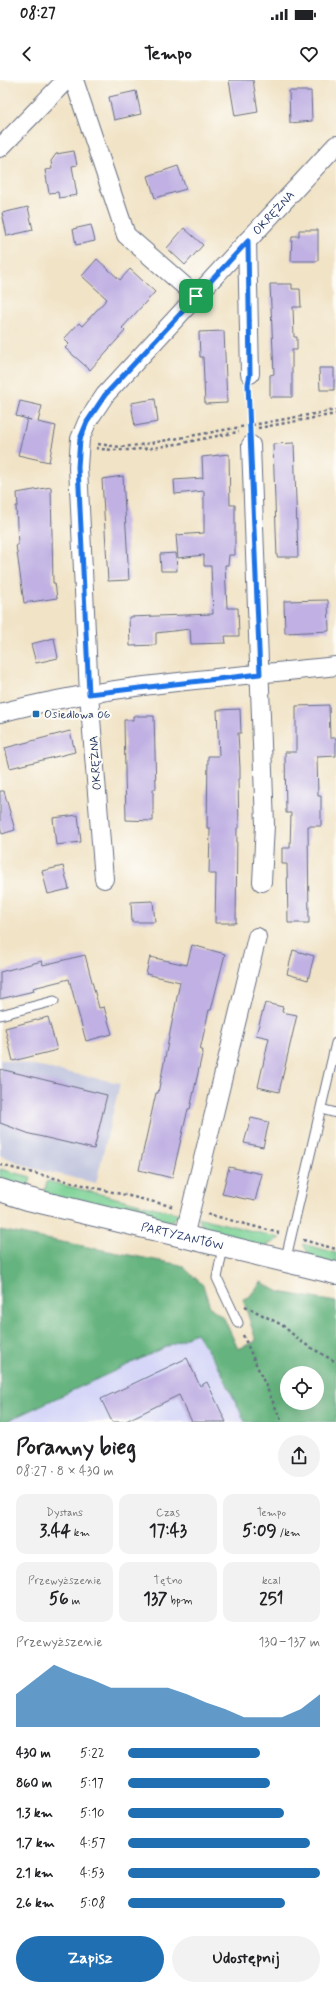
<!DOCTYPE html>
<html lang="pl">
<meta charset="utf-8">
<style>
body{margin:0;font-family:Mynerve,sans-serif;background:#f2f2f2;color:#202124;height:100vh;display:flex;flex-direction:column;font-size:15px;white-space:nowrap}
*{box-sizing:border-box;margin:0}
p{font-size:13px;color:#757577}
.icon{flex:none;width:22px;height:22px;fill:none;stroke:currentColor;stroke-width:2;stroke-linecap:round;stroke-linejoin:round}
.map{position:relative;height:1342px;overflow:hidden}
.side{display:flex;flex-direction:column;background:#fff;flex:1}
.side>*{flex:none}
.buttons{position:absolute;left:280px;top:1286px;display:grid;gap:8px}
.buttons a{display:grid;place-items:center;width:44px;height:44px;border-radius:50%;background:#fff;box-shadow:0 4px 16px #0002;font-size:20px}
.pin{position:absolute;display:grid;place-items:center;width:34px;height:34px;color:#fff;margin:-17px;border-radius:8px;box-shadow:0 2px 6px #0006}
.round{display:grid;place-items:center;flex:none;width:42px;height:42px;border-radius:21px;background:#f2f2f2}
.summary{display:flex;align-items:center;justify-content:space-between;height:68px;padding:0 16px}
h1{font-size:22px;font-weight:800;line-height:30px}
.figures{display:grid;grid-template-columns:repeat(3,1fr);gap:6px;height:68px;padding:4px 16px}
.figures div{display:grid;align-content:center;border-radius:10px;background:#f2f2f2;text-align:center}
.figures b{font-size:17px;font-weight:800}
.figures small{font-size:11px;font-weight:400}
.figures p{font-size:11px}
.chart{height:112px;padding:8px 16px}
.chart p{display:flex;justify-content:space-between}
.chart svg{width:100%;height:72px;margin-top:4px;fill:#1f6fb2;opacity:.7}
.button{display:flex;gap:8px;margin-top:auto;padding:8px 16px}
.button a{flex:1;height:46px;border-radius:24px;background:#1f6fb2;color:#fff;font-size:16px;font-weight:800;line-height:46px;text-align:center}
.button a+a{background:#f2f2f2;color:#202124}
ul{padding:0 16px;list-style:none;font-size:13px}
li{display:grid;grid-template-columns:64px 48px 1fr;align-items:center;height:30px}
li i{height:10px;border-radius:5px;background:#1f6fb2}
.status{display:flex;justify-content:space-between;align-items:center;height:28px;padding:0 20px;background:#fff;direction:ltr}
.status svg{height:11px;fill:currentColor}
header{display:flex;justify-content:space-between;align-items:center;height:52px;padding:0 16px;background:#fff;font-size:18px;font-weight:800}
.map>svg:first-child{display:block}
.built{fill:#d6d7f8}
.industrial{fill:#bec2dd}
.green{fill:#7cd195;stroke:#4c807a}
.forest{fill:#65b37e;stroke:#40716e;fill-rule:evenodd}
.building{fill:#c0b0e3}
.lines{fill:none;stroke-linecap:round;stroke-linejoin:round}
.service-casing{stroke:#666e82;stroke-width:11}
.minor-casing{stroke:#666e82;stroke-width:20}
.tertiary-casing{stroke:#666e82;stroke-width:24}
.path{stroke:#666e82;stroke-width:2.5;stroke-dasharray:3 3;stroke-linecap:butt}
.service{stroke:#fff;stroke-width:9}
.minor{stroke:#fff;stroke-width:18}
.tertiary{stroke:#fff;stroke-width:22}
.route-casing{stroke:#fff;stroke-width:8}
.route{stroke:#1a73e8;stroke-width:5}
.poi-dot{fill:#1f6fb2;stroke:#fdfcf7;stroke-width:1.5}
.labels{text-anchor:middle;stroke-width:4;stroke-linejoin:round;paint-order:stroke}
.street-label{font-size:12px;fill:#1b2f5e;stroke:#fdfcf7}
.poi-label{font-size:12px;fill:#1b2f5e;stroke:#fdfcf7;text-anchor:start}
</style>
<div class="status"><b>08:27</b><svg viewBox="0 0 49 12"><path d="M0 12V9h3v3zM5 12V6h3v6zM10 12V3h3v9zM15 12V0h3v12zM26 1h20v11H26zM47 4h2v5h-2z"/></svg></div>
<header><svg class="icon" aria-label="back" viewBox="0 0 24 24"><path d="M15 5l-7 7 7 7"/></svg>Tempo<svg class="icon" aria-label="heart" viewBox="0 0 24 24"><path d="M12 20l-8-8c-3-5 5-10 8-4 3-6 11-1 8 4z"/></svg></header>
<div class="map">
<svg width="336" height="1342" viewBox="0 0 336 1342">
<rect width="100%" height="100%" fill="#fdfcf7"/>
<filter id="ink" filterUnits="userSpaceOnUse"><feTurbulence type="fractalNoise" baseFrequency=".025" numOctaves="2"/><feDisplacementMap in="SourceGraphic" scale="8" xChannelSelector="R" yChannelSelector="G"/><feConvolveMatrix kernelMatrix="1 2 1 2 8 2 1 2 1" color-interpolation-filters="sRGB"/></filter>
<filter id="wash" filterUnits="userSpaceOnUse"><feTurbulence type="fractalNoise" baseFrequency=".012" numOctaves="4" result="noise"/><feDisplacementMap in="SourceGraphic" scale="16" xChannelSelector="R" yChannelSelector="G"/><feGaussianBlur stdDeviation="0.9" result="paint"/><feColorMatrix in="noise" values="0 0 0 0 0 0 0 0 0 0 0 0 0 0 0 0 0 1.4 0 .05"/><feComposite in="paint" operator="in"/></filter>
<g filter="url(#wash)">
<rect width="100%" height="100%" fill="#f1e3c6"/>
<path class="built" d="M196,1253l25,38 24,51h-240z"/>
<path class="industrial" d="M0,979l120,24 -24,100 -64,-15 -32,-13z"/>
<path class="green" d="M0,1089l31,8 -3,13 -28,-7z
M47,1101l134,33 -11,8 -126,-28z
M197,1137l83,21 -16,9 -58,-15z
M303,1164l33,9v12l-26,-9z"/>
<path class="forest" d="M0,1150l181,35 22,20 7,22 14,11 14,31 18,-8 -13,-42 6,-2 12,-15 18,10 57,10v120h-91l-24,-51 -25,-38 -191,89h-5zM287,1293h30v30h-30z"/>
<g id="blocks">
<path class="building" d="M229,0h24l5,32 -23,4z
M136,11l5,23 -27,6 -5,-23z
M289,11h22l1,30 -22,2z
M74,71l3,14 -5,1 5,29 -18,3 -1,-6 -9,1 -4,-23 7,-1 -1,-8 5,-7z
M178,86l8,23 -31,9 -7,-22z
M28,127l5,23 -26,6 -5,-23z
M91,145l4,16 -19,4 -3,-16z
M184,148l19,17 -18,20 -18,-17z
M299,150h19v31h-27l1,-25h7z
M97,179l23,21 10,-11 25,23 -33,36 3,3 -35,39 -25,-22 4,-4 -5,-5 15,-16 3,3 25,-27 -25,-23z
M270,204h22v5h8l1,18h-8l1,30h3v13h-5v47h-22v-22l4,-1z
M224,251l3,72 -22,1 -2,-47h-3l-1,-25z
M319,288h15v22h-14z
M155,319l3,23 -23,4 -4,-23z
M20,321l22,5 -4,16 18,4 -7,36 -31,-7 9,-36 4,1 -15,-4z
M294,363l4,114h-21l-4,-113z
M229,374l1,51h5v50h-6l-1,10h-3l2,43h11l1,28h-14l1,7 -35,1 -1,-15 -34,4v12l-26,1 -1,-29 84,-3 -2,-48h-7v-11l-26,3 -2,-23 28,-2v-42l-29,3 -1,-14 29,-2 -1,-21z
M123,396l6,104 -21,1 -6,-102z
M51,407l2,96h2l2,15 -33,5 -8,-58h2l-2,-39h2l-1,-13z
M176,473l1,18h-16l-1,-17z
M328,520l1,31 -44,2 -1,-32z
M54,558l4,20 -22,5 -5,-19z
M329,625l1,33h6v18l-19,1 1,39h3v30h-13l1,97h-21l-1,-59h-5v-16h8l1,-35h-5l-1,-61h11v-46z
M240,629l1,24h-3l2,35v11h-2l1,49h-2l-1,95h-21l1,-49h-7l1,-46h-3l1,-72h11l-2,-46z
M133,636h21l2,73h-3v32l-27,-1 -2,-100h9z
M70,651l5,21 -65,16 -5,-20z
M0,711h4l11,39 -13,4 -2,-8z
M78,735l3,27 -25,3 -3,-27z
M63,786l6,23 -21,5 -6,-23z
M153,821l2,21h-23l-1,-20z
M192,865l33,9 -14,56h-2l-9,40h3l-13,59h-2l-16,69 -33,-8 17,-77h2l22,-111 -34,-8 4,-17 37,8z
M293,870l21,6 -6,24 -21,-6z
M85,875l14,53 5,-1 8,27 -26,7 -17,-62 -36,9 1,3 -34,8v-27l42,-11 1,4z
M265,923l18,4 -1,5 15,3 -18,77 -21,-5 11,-49 -13,-3z
M48,937l9,33 -44,11 -8,-33z
M0,989l107,26 -13,54 -64,-15 -30,-11z
M251,1038l18,4 -6,25 -19,-4z
M229,1087l33,7 -7,27 -33,-7z
M187,1278l13,28 7,-4 19,40h-34l-13,-27 -55,27h-12l-11,-23z"/>
</g>
</g>
<g filter="url(#ink)">
<use href="#blocks" fill-opacity="0" stroke="#666e82" stroke-width="1"/>
<g class="lines">
<defs>
<path id="service" d="M0,935l54,-14
M321,1029l15,4
M223,1167l-6,31 21,45
M285,1182l51,-219"/>
<g id="minor">
<path d="M74,0l52,155 70,61"/>
<path d="M0,68l66,-68"/>
<path d="M247,161l3,133"/>
<path d="M251,365l14,380 -3,57"/>
<path d="M0,633c109,-29 224,-35 336,-47"/>
<path id="s1" d="M104,799l-15,-185 -11,-227 2,-28 7,-17 18,-27 231,-250"/>
<path d="M184,1157l73,-300"/>
</g>
<g id="tertiary">
<path id="s2" d="M0,1110l28,9 308,74"/>
</g>
</defs>
<use href="#service" class="service-casing"/>
<use href="#minor" class="minor-casing"/>
<use href="#tertiary" class="tertiary-casing"/>
<path class="path" d="M248,310l2,35
M258,348l78,-14
M98,364l22,3 20,-2 196,-35
M96,368c43,8 99,-9 143,-16
M0,1085l175,42
M207,1134l72,19
M303,1160l33,9
M245,1226l37,19 21,18 33,19
M243,1255l39,87"/>
<use href="#service" class="service"/>
<use href="#minor" class="minor"/>
<use href="#tertiary" class="tertiary"/>
</g>
</g>
<g class="lines" filter="url(#ink)">
<defs>
<path id="route" d="M248,161l2,133 -2,10 12,290 -171,20 -11,-227 2,-28 7,-17 18,-27z"/>
</defs>
<use href="#route" class="route-casing"/>
<use href="#route" class="route"/>
</g>
<rect class="poi-dot" x="32" y="630" width="8" height="8" rx="2"/>
<g class="labels">
<g class="street-label">
<text dy="4" stroke="none"><textPath href="#s1" startOffset="740">OKRĘŻNA</textPath></text>
<text transform="translate(95 683) rotate(-94)" y="4">OKRĘŻNA</text>
<text dy="4" stroke="none"><textPath href="#s2" startOffset="188">PARTYZANTÓW</textPath></text>
</g>
<g class="poi-label">
<text x="44" y="638">Osiedlowa 06</text>
</g>
</g>
</svg>
<div class="buttons">
<a><svg class="icon" aria-label="locate" viewBox="0 0 24 24"><circle cx="12" cy="12" r="6"/><path d="M12 2v4M12 18v4M2 12h4M18 12h4"/></svg></a>
</div>
<div class="pin" style="left:196px;top:216px;background:#1e9e55"><svg class="icon" aria-label="arrive" viewBox="0 0 24 24"><path d="M6 21V4h12l-3 4 3 4H6"/></svg></div>
</div>
<section class="side">
<div class="summary"><div><h1>Poranny bieg</h1><p>08:27 · 8 × 430 m</p></div><a class="round"><svg class="icon" aria-label="share" viewBox="0 0 24 24"><path d="M12 15V3M7 8l5-5 5 5M5 13v7h14v-7"/></svg></a></div>
<div class="figures">
<div><p>Dystans</p><b>3.44<small> km</small></b></div>
<div><p>Czas</p><b>17:43</b></div>
<div><p>Tempo</p><b>5:09<small> /km</small></b></div>
</div>
<div class="figures">
<div><p>Przewyższenie</p><b>56<small> m</small></b></div>
<div><p>Tętno</p><b>137<small> bpm</small></b></div>
<div><p>kcal</p><b>251</b></div>
</div>
<div class="chart"><p><span>Przewyższenie</span>130–137 m</p>
<svg viewBox="0 0 160 44" preserveAspectRatio="none"><path d="M0 44V24L10 15L20 6L30 11L40 15L50 20L60 20L70 20L80 20L90 24L100 29L110 33L120 38L130 38L140 38L150 33L160 24V44z"/></svg>
</div>
<ul>
<li><b>430 m</b>5:22<i style="width:69%"></i></li>
<li><b>860 m</b>5:17<i style="width:74%"></i></li>
<li><b>1.3 km</b>5:10<i style="width:81%"></i></li>
<li><b>1.7 km</b>4:57<i style="width:95%"></i></li>
<li><b>2.1 km</b>4:53<i style="width:100%"></i></li>
<li><b>2.6 km</b>5:08<i style="width:82%"></i></li>
</ul>
<div class="button"><a>Zapisz</a><a>Udostępnij</a></div>
</section>
